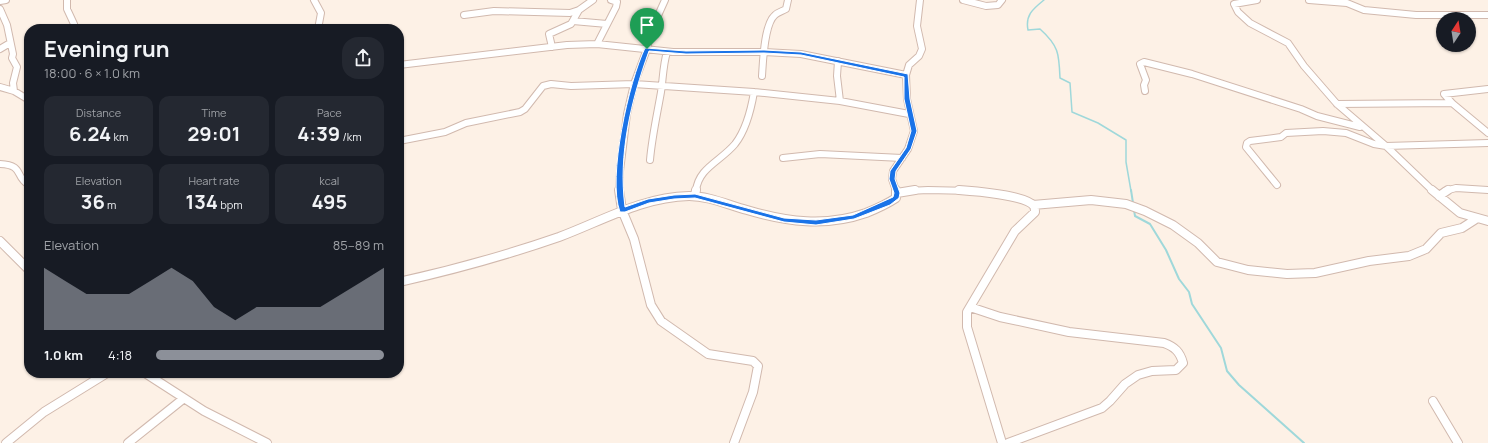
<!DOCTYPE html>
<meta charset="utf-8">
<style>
body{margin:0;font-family:Manrope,sans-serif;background:#242831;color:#f1f3f6;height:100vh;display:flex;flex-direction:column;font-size:15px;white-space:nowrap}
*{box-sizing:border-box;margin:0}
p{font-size:13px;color:#9ea1a6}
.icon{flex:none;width:22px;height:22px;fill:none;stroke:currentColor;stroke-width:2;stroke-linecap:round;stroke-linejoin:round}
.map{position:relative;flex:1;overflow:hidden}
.side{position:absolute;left:24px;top:24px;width:380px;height:354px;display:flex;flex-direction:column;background:#171b24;border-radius:16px;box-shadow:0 1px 3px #0004}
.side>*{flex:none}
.needle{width:26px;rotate:12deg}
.controls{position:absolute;left:1436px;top:12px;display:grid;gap:8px}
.controls a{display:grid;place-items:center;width:40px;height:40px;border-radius:50%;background:#171b24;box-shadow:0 1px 3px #0004;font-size:20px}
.pin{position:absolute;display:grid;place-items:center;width:34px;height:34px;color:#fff;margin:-41px -17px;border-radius:50% 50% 50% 0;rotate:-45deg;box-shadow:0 0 4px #0007}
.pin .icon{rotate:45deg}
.round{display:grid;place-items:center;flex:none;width:42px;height:42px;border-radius:16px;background:#242831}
.summary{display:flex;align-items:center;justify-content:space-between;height:68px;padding:0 20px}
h1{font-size:22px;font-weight:700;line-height:30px}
.figures{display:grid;grid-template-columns:repeat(3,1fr);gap:6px;height:68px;padding:4px 20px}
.figures div{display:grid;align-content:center;border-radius:10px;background:#242831;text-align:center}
.figures b{font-size:20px;font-weight:700}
.figures small{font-size:11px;font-weight:400}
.figures p{font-size:11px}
.chart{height:112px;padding:8px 20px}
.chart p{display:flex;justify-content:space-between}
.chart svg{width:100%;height:72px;margin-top:4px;fill:#8c9099;opacity:.7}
ul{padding:0 20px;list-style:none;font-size:13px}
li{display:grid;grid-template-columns:64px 48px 1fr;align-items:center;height:30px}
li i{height:10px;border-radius:5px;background:#8c9099}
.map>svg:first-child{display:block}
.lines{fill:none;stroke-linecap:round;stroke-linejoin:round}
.stream-far1{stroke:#9fd8da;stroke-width:1.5}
.stream{stroke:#9fd8da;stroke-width:2}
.street-far1-casing{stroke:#d1b9ae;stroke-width:8}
.street-casing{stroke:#d1b9ae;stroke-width:10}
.street-far1{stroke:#fff;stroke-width:6}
.street{stroke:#fff;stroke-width:8}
.route{fill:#1a73e8;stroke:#fff;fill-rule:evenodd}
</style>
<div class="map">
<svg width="1488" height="443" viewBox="0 0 1488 443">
<rect width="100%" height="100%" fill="#fdf1e6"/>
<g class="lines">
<path class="stream-far1" d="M1044,0c-11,9 -19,15 -16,30l12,-1c19,17 19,25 20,49l10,5 2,29 26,11 28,17v22l5,29"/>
<path class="stream" d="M1131,190l2,13
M1134,210l1,6 15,8 16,26 13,29 10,13 3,12 29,44 6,23 12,14 65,58"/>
<defs>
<path id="street-far1" d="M67,0v9l7,15
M314,0l7,13 -3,16
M963,0l23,6 12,-1 4,-5
M1257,0l-23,4 4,8 12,11 38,20 16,23 33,38 49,42 47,45
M1309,0l38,3 17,7 52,5h72
M0,1l6,-1
M0,9l7,16 6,29 -1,4 5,9 -4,16 1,8
M464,15l30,-4 76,2 9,-3 14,-10
M573,21l34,3
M597,44l19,-37 1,-5 -6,-2
M552,47l-3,-13 22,-10 8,-14
M0,49l10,-6
M838,61l-1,15 3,25
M399,65l168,-20 30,-1 76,8h91l37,2 105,21
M762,76c1,-14 2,-52 13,-61 3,-3 8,-4 11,-6l2,-9
M0,87l14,4 15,9
M1488,89l-44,5 8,9 36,30
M1145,91l-1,-6 2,-5 -6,-16 4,-2 48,12 109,35 16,7 43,11
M1337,104l115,-1
M399,141l46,-9 21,-9 54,-11 5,-3 18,-23 8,-2 20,2 63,-2 120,8 86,9 69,13
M783,158l37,-4 82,4
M650,160c2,-23 7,-45 11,-68 2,-13 2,-27 6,-40
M0,164c25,1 14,13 29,21
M1277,185l-31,-38 1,-4 3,-2 31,-4 5,-4 37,-2 23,2 28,11 12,2 102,-3
M619,191l1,-20 7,-57 7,-30 13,-35 4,-18 14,-31
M696,191c2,-23 25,-30 39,-47 11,-14 16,-34 19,-52
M896,191l-4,-12 1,-8 15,-22 6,-18 -7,-32 -1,-24 3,-10 10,-9 3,-7 -5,-23 3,-26
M908,191l20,-1 44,1
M1445,191l11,-3 32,2"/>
<path id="street" d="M619,190l3,20 12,29 17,66 10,16 47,33 45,7 5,5 -5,26 -19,51
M959,190c14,1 67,5 75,16 1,2 1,4 1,6l-20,19 -48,81v15l35,116
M1432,190l28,23 28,8
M897,193l18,-3
M695,196l1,-6
M1439,196l9,-6
M1033,205l58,-5 35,4 19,7 28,14 25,18 19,19 31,8 39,4 28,-1 54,-12 40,-5 17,-7 15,-16 21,-5 14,-9
M0,241l29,29
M399,282c54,-12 108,-27 160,-45 43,-16 83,-40 130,-41 20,0 39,9 58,14 40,12 79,17 119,3 10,-4 21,-9 30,-15v-8
M970,307l30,10 69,15 95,11c11,4 16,9 19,20l-7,7 -24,1 -14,4 -13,9 -15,17 -8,7 -94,35
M145,373l59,38 63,32
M1433,401l25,42
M6,443l38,-31 63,-39
M128,443l55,-44"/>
</defs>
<use href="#street-far1" class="street-far1-casing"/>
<use href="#street" class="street-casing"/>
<use href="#street-far1" class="street-far1"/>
<use href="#street" class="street"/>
</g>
<path class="route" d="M645,48l41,3 78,-1 37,2 107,22 2,25 7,32 -6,18 -15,22 -1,8 5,14 -1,5 -9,7 -36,14 -38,6 -32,-3 -89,-24 -21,1 -25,4 -24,9h-5c-13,-34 9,-131 25,-164zM649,51l37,3 78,-1 37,2 103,22v22l7,32 -5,17 -16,23 -1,8 5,14 -1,4 -40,18 -37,5 -32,-2 -89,-24 -21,1 -26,4 -23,8c-7,-53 6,-106 24,-156z"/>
</svg>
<div class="controls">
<a><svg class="needle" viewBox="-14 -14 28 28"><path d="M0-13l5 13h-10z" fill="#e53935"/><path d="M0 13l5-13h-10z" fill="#9ea1a6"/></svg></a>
</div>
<div class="pin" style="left:647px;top:49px;background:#1e9e55"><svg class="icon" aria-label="arrive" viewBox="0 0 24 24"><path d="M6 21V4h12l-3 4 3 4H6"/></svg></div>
<section class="side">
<div class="summary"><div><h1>Evening run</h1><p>18:00 · 6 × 1.0 km</p></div><a class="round"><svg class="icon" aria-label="share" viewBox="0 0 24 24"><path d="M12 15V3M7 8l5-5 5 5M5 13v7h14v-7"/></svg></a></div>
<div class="figures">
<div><p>Distance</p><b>6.24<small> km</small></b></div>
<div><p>Time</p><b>29:01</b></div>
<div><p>Pace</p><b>4:39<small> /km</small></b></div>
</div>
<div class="figures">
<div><p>Elevation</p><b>36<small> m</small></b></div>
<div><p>Heart rate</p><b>134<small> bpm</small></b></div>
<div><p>kcal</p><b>495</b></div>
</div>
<div class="chart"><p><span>Elevation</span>85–89 m</p>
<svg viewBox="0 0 160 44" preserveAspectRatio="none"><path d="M0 44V6L10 14L20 22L30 22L40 22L50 14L60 6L70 14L80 30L90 38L100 30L110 30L120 30L130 30L140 22L150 14L160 6V44z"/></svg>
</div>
<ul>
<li><b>1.0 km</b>4:18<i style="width:100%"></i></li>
</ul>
</section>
</div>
